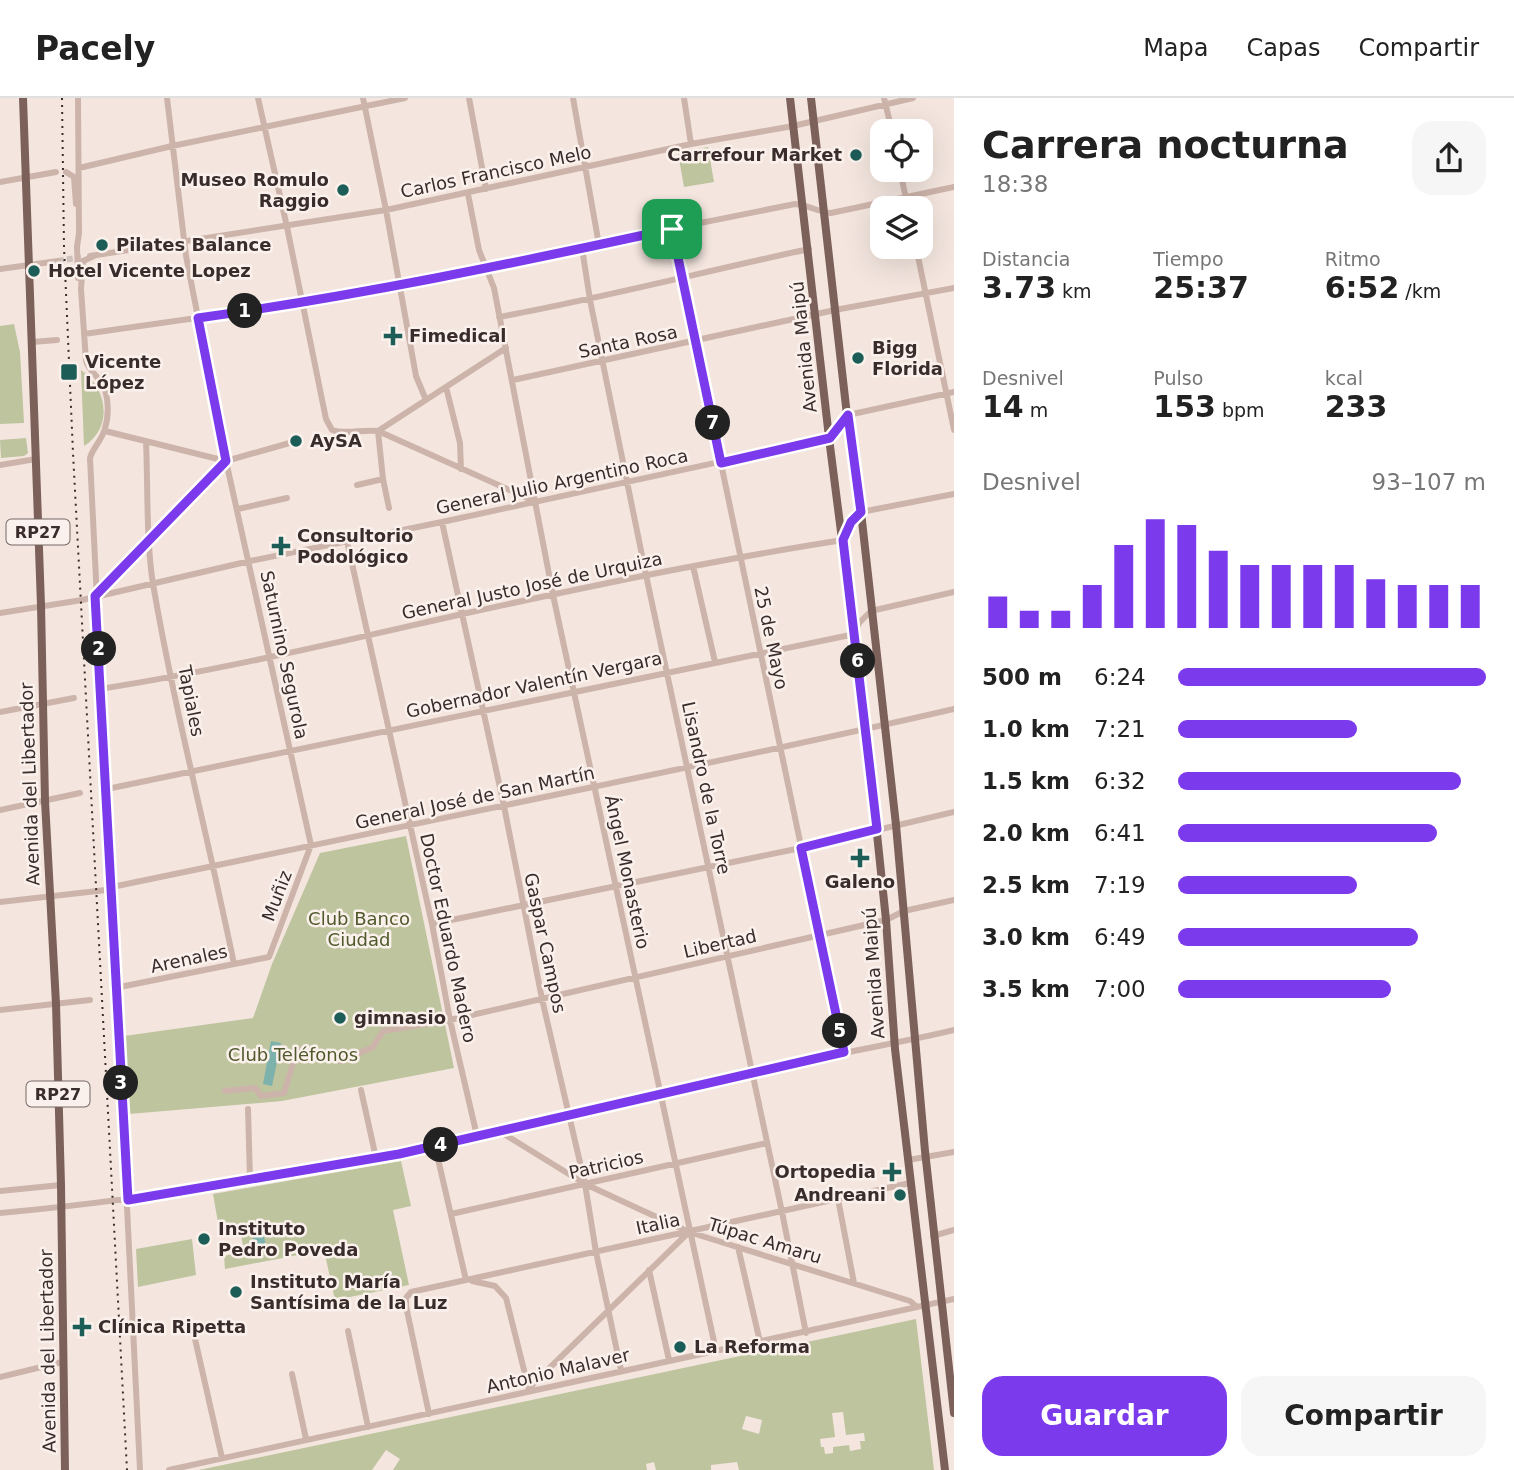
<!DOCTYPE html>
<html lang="es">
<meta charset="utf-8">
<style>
body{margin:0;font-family:"DejaVu Sans",sans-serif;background:#f6f6f6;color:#222;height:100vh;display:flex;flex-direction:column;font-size:26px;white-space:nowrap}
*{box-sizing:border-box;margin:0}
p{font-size:23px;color:#767676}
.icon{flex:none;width:38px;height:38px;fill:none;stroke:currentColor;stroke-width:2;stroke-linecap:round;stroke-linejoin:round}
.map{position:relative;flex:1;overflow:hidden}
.panel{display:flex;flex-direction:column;background:#fff;width:560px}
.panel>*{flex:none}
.tools{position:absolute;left:870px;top:21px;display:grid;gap:14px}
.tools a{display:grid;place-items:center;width:63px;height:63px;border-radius:14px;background:#fff;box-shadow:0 7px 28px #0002;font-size:35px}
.pin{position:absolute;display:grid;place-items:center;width:60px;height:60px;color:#fff;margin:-30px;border-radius:14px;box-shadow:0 4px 10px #0006}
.km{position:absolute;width:35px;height:35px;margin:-18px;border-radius:50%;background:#222;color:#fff;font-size:19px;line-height:35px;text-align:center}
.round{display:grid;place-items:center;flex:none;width:74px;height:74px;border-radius:21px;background:#f6f6f6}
.headline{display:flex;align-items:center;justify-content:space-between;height:119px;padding:0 28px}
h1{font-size:38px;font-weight:600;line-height:52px}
.figures{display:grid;grid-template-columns:repeat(3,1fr);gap:10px;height:119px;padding:7px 28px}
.figures div{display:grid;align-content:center}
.figures b{font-size:30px;font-weight:600}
.figures small{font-size:19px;font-weight:400}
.figures p{font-size:19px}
.chart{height:196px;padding:14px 28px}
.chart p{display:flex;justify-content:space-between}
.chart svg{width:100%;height:126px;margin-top:7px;stroke:#7c3aed;stroke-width:6}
.primary-button{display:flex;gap:14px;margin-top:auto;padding:14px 28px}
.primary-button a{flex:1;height:80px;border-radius:21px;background:#7c3aed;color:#fff;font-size:28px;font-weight:600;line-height:80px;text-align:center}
.primary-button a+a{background:#f6f6f6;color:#222}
ul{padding:0 28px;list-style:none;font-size:23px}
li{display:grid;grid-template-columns:112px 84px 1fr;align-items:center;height:52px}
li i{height:18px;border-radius:9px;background:#7c3aed}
header{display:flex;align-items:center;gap:42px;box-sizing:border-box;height:98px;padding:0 35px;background:#fff;border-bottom:2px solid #e0e0e0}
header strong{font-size:33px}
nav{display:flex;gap:38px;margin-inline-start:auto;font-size:24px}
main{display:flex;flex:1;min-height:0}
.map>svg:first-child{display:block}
.green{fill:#bdc49e;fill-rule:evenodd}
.water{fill:#7cb2ab}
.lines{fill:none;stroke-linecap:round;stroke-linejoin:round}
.minor-tunnel{stroke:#cfc1bb;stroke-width:6;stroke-dasharray:6 3;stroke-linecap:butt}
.minor{stroke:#cdb4aa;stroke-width:6}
.major{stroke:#7c605a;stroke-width:8}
.rail{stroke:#3a2c2a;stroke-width:2;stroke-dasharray:2 5;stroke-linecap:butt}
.minor-bridge{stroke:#cdb4aa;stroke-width:6}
.route-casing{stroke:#fff;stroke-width:14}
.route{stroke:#7c3aed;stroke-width:9}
.poi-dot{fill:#1d5d57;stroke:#fbf1ec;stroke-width:2.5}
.labels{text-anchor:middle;stroke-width:5;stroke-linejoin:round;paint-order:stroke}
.shield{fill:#fbf1ec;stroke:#746764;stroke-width:2}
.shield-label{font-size:16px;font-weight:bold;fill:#3a2c2a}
.poi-label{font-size:18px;font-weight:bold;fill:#3a2c2a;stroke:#fbf1ec;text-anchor:start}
.street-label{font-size:18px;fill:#3a2c2a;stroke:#fbf1ec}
.park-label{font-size:18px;fill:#50592c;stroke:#fbf1ec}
</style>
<header>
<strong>Pacely</strong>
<nav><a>Mapa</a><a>Capas</a><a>Compartir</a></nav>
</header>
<main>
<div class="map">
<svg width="954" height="1372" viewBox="0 0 954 1372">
<rect width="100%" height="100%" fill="#f4e6df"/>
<path class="green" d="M708,49l6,35 -30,5 -6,-34z
M14,226l6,28 4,71 -24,1v-98z
M81,272c26,18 33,57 3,76z
M26,340l2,15 -4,3 -23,2 -1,-18z
M406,738l48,232 -172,33 -153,13 -5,-78 129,-18 19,-54 48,-111z
M401,1063l10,45 -18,4 16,75 -74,15 -11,-50 -99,19 -1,-13 20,-5 -4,-21 -20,4 -7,-40z
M192,1141l4,36 -58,12 -2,-38z
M916,1221l18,151h-195l-2,-8 -26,3v5h-55l-2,-8 -8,2 1,6h-254l7,-11 -14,-9 -14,20h-173zM843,1314l3,23 18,-2 1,8h-5l1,8 -11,2 -1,-6 -16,2v6l-8,1 -1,-7h-3l-1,-8 15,-2 -3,-24zM746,1318l16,4 -3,14 -17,-5z"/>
<path class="water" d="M271,943l10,2 -9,43 -9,-2z
M262,1128l4,21 -10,3 -5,-21z"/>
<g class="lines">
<path class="minor-tunnel" d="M58,163l23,-4"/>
<path class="minor" d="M258,0l29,129 39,192 6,11c15,5 30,-1 46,1l156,70
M363,0l23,112 30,166 10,24
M469,0l17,91
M573,0l26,147
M684,0l7,46
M884,0l8,33
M79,70l93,-22 233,-48
M900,72l8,38
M66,74l8,5 2,27
M0,84l56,-10
M468,96l11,56 15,38 59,307 163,756
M672,131l172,823
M77,149l2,-14 -1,-135
M916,149l38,183
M582,150l8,52 56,275 136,637 24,121
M90,158l296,-46 305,-66 102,-18 120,-28
M94,158l-11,5 -2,28 5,72c3,10 11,14 16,23 7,11 7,32 3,44 -2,11 -12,19 -15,30l50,1012
M0,171l58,-8
M499,219c104,-19 207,-46 310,-68
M84,236l218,-31 493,-99c13,1 23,8 36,9l123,-26
M32,244l25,-2
M513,282l322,-70 119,-22
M446,289l14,56 1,26
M105,333l121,30 67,-19
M378,333l128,-83
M378,333l5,48 6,29
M146,343c2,45 0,99 7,143 22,128 55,253 81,380
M0,367l36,-6
M357,387l26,-6
M238,411l49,-11
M442,424l62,284 38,193 43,185 11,68 25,118
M347,443l85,383 18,96 27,116
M693,468l22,96
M96,497l130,-134
M0,515l82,-13 168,-39 192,-39 388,-84 18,-23 106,-23
M100,591c121,-19 239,-47 358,-74 128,-28 256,-55 385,-75l10,-21 8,-7 93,-18
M0,614l74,-14
M107,691l748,-155 4,-11 12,-12 83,-19
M0,712l80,-17
M0,804l106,-12 6,-3c160,-33 320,-66 481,-100 120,-25 241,-50 361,-78
M432,826l369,-76 153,-36
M115,890l154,-31 42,-112 -85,-384 -40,-205 -19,-158
M0,912l90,-10
M361,992l15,68
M225,993l30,-3 6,8 23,-3 13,-43 44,11 32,-14 10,-16 67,-11 436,-100 18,-9 50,-11
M248,1011l2,70
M499,1033l86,53 104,48 221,69 7,6
M435,1048l31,134
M908,1062l46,-8
M0,1093l61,-6
M838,1101l16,84
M0,1115c268,-24 532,-87 794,-149 53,-13 107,-21 160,-34
M451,1116l316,-71
M933,1138l21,-6
M738,1149l22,95
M649,1172l20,90
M472,1183l23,5 11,12 23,92
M348,1233l20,96
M195,1241l27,119
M292,1276l14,65
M0,1279l62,-15
M530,1289l159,-155
M429,1316l-23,-108v-8l5,-6 499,-109
M169,1372l785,-171"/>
<path class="major" d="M23,0l18,507 4,196 11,203 5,181 4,285
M790,0l40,348 35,273 21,201 9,129 50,421
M811,0l38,335 12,79 35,313 29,326 29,262"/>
<path class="rail" d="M62,0l2,149 9,206 54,1017"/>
<path class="minor-bridge" d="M77,149l1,31"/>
</g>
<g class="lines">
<defs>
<path id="route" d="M672,131l49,234 109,-25 18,-23 13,97 -10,10 -8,18 34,289 -76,19 43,204 -445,102 -271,46 -33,-604 131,-135 -28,-143c159,-22 317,-55 474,-89z"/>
</defs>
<use href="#route" class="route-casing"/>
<use href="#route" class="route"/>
</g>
<g class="poi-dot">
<circle cx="856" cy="57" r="7"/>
<circle cx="343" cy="92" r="7"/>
<circle cx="102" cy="147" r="7"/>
<circle cx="34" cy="173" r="7"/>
<path d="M389.5 227.5h7v7h7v7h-7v7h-7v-7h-7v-7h7z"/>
<circle cx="858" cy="260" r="7"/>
<rect x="60" y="265" width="18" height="18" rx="3.5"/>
<circle cx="296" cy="343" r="7"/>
<path d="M277.5 437.5h7v7h7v7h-7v7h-7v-7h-7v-7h7z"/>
<path d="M856.5 749.5h7v7h7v7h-7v7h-7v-7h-7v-7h7z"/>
<circle cx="340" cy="920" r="7"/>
<path d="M888.5 1063.5h7v7h7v7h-7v7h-7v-7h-7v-7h7z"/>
<circle cx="900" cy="1097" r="7"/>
<circle cx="204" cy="1141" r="7"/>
<circle cx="236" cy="1194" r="7"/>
<path d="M78.5 1218.5h7v7h7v7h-7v7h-7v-7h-7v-7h7z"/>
<circle cx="680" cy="1249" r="7"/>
</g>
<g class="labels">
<g class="shield">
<rect x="6.5" y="421.5" width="63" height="25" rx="5"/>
<rect x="26.5" y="983.5" width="63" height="25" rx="5"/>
</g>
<g class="shield-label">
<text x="38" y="440">RP27</text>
<text x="58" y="1002">RP27</text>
</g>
<g class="poi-label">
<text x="842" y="63" text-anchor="end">Carrefour Market</text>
<text x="329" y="88" text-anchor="end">Museo Romulo<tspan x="329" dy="21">Raggio</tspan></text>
<text x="116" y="153">Pilates Balance</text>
<text x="48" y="179">Hotel Vicente Lopez</text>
<text x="409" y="244">Fimedical</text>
<text x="872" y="256">Bigg<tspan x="872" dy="21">Florida</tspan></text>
<text x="85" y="270">Vicente<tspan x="85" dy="21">López</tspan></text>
<text x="310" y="349">AySA</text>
<text x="297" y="444">Consultorio<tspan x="297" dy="21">Podológico</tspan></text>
<text x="860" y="790" text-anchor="middle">Galeno</text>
<text x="354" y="926">gimnasio</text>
<text x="876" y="1080" text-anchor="end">Ortopedia</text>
<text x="886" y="1103" text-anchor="end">Andreani</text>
<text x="218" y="1137">Instituto<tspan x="218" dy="21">Pedro Poveda</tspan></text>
<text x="250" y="1190">Instituto María<tspan x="250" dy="21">Santísima de la Luz</tspan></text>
<text x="98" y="1235">Clínica Ripetta</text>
<text x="694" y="1255">La Reforma</text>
</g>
<g class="street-label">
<text transform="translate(496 74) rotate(-12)" y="6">Carlos Francisco Melo</text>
<text transform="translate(628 244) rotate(-12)" y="6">Santa Rosa</text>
<text transform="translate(804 249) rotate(-96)" y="6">Avenida Maipú</text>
<text transform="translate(562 384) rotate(-12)" y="6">General Julio Argentino Roca</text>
<text transform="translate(532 488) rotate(-12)" y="6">General Justo José de Urquiza</text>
<text transform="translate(771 540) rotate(78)" y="6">25 de Mayo</text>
<text transform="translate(284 557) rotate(78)" y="6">Saturnino Segurola</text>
<text transform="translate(534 587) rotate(-12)" y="6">Gobernador Valentín Vergara</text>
<text transform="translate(191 603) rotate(79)" y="6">Tapiales</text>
<text transform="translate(30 686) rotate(-92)" y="6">Avenida del Libertador</text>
<text transform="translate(706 690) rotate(78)" y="6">Lisandro de la Torre</text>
<text transform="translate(475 700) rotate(-12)" y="6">General José de San Martín</text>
<text transform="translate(627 774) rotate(78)" y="6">Ángel Monasterio</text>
<text transform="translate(277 798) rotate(-69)" y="6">Muñiz</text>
<text transform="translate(448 840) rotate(78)" y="6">Doctor Eduardo Madero</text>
<text transform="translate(545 845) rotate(78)" y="6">Gaspar Campos</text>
<text transform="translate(720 846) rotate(-13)" y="6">Libertad</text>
<text transform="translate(189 861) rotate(-12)" y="6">Arenales</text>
<text transform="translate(874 875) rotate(-94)" y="6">Avenida Maipú</text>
<text transform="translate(606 1067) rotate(-13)" y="6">Patricios</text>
<text transform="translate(658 1126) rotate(-12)" y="6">Italia</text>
<text transform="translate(765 1143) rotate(17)" y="6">Túpac Amaru</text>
<text transform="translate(48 1253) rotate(-91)" y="6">Avenida del Libertador</text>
<text transform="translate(558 1273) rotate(-13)" y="6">Antonio Malaver</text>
</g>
<g class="park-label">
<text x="359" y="827">Club Banco<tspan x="359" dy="21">Ciudad</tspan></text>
<text x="293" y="963">Club Teléfonos</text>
</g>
</g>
</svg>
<div class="tools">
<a><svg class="icon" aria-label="locate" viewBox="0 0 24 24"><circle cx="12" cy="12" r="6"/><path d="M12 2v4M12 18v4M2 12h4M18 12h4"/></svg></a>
<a><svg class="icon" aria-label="layers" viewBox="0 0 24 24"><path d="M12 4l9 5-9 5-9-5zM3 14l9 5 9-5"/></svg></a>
</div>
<div class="pin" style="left:672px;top:131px;background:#1e9e55"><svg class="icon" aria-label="arrive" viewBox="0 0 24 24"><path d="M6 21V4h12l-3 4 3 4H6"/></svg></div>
<b class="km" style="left:245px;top:213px">1</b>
<b class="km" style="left:99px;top:551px">2</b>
<b class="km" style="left:121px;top:985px">3</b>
<b class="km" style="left:441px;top:1047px">4</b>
<b class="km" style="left:840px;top:933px">5</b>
<b class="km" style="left:858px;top:563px">6</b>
<b class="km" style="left:713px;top:325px">7</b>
</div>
<section class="panel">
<div class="headline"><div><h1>Carrera nocturna</h1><p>18:38</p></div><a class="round"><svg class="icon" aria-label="share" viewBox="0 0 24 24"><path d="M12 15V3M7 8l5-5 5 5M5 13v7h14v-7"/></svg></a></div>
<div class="figures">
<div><p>Distancia</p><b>3.73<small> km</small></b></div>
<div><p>Tiempo</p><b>25:37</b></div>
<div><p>Ritmo</p><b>6:52<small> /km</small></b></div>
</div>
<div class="figures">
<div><p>Desnivel</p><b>14<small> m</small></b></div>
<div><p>Pulso</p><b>153<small> bpm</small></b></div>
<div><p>kcal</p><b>233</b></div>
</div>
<div class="chart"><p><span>Desnivel</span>93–107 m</p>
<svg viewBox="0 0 160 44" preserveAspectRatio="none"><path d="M5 44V33M15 44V38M25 44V38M35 44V29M45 44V15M55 44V6M65 44V8M75 44V17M85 44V22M95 44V22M105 44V22M115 44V22M125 44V27M135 44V29M145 44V29M155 44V29"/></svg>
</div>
<ul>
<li><b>500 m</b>6:24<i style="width:100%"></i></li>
<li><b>1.0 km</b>7:21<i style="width:58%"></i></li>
<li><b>1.5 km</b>6:32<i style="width:92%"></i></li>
<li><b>2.0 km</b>6:41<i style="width:84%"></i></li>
<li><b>2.5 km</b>7:19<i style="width:58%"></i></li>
<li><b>3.0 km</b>6:49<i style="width:78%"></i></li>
<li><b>3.5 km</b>7:00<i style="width:69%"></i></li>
</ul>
<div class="primary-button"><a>Guardar</a><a>Compartir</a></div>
</section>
</main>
